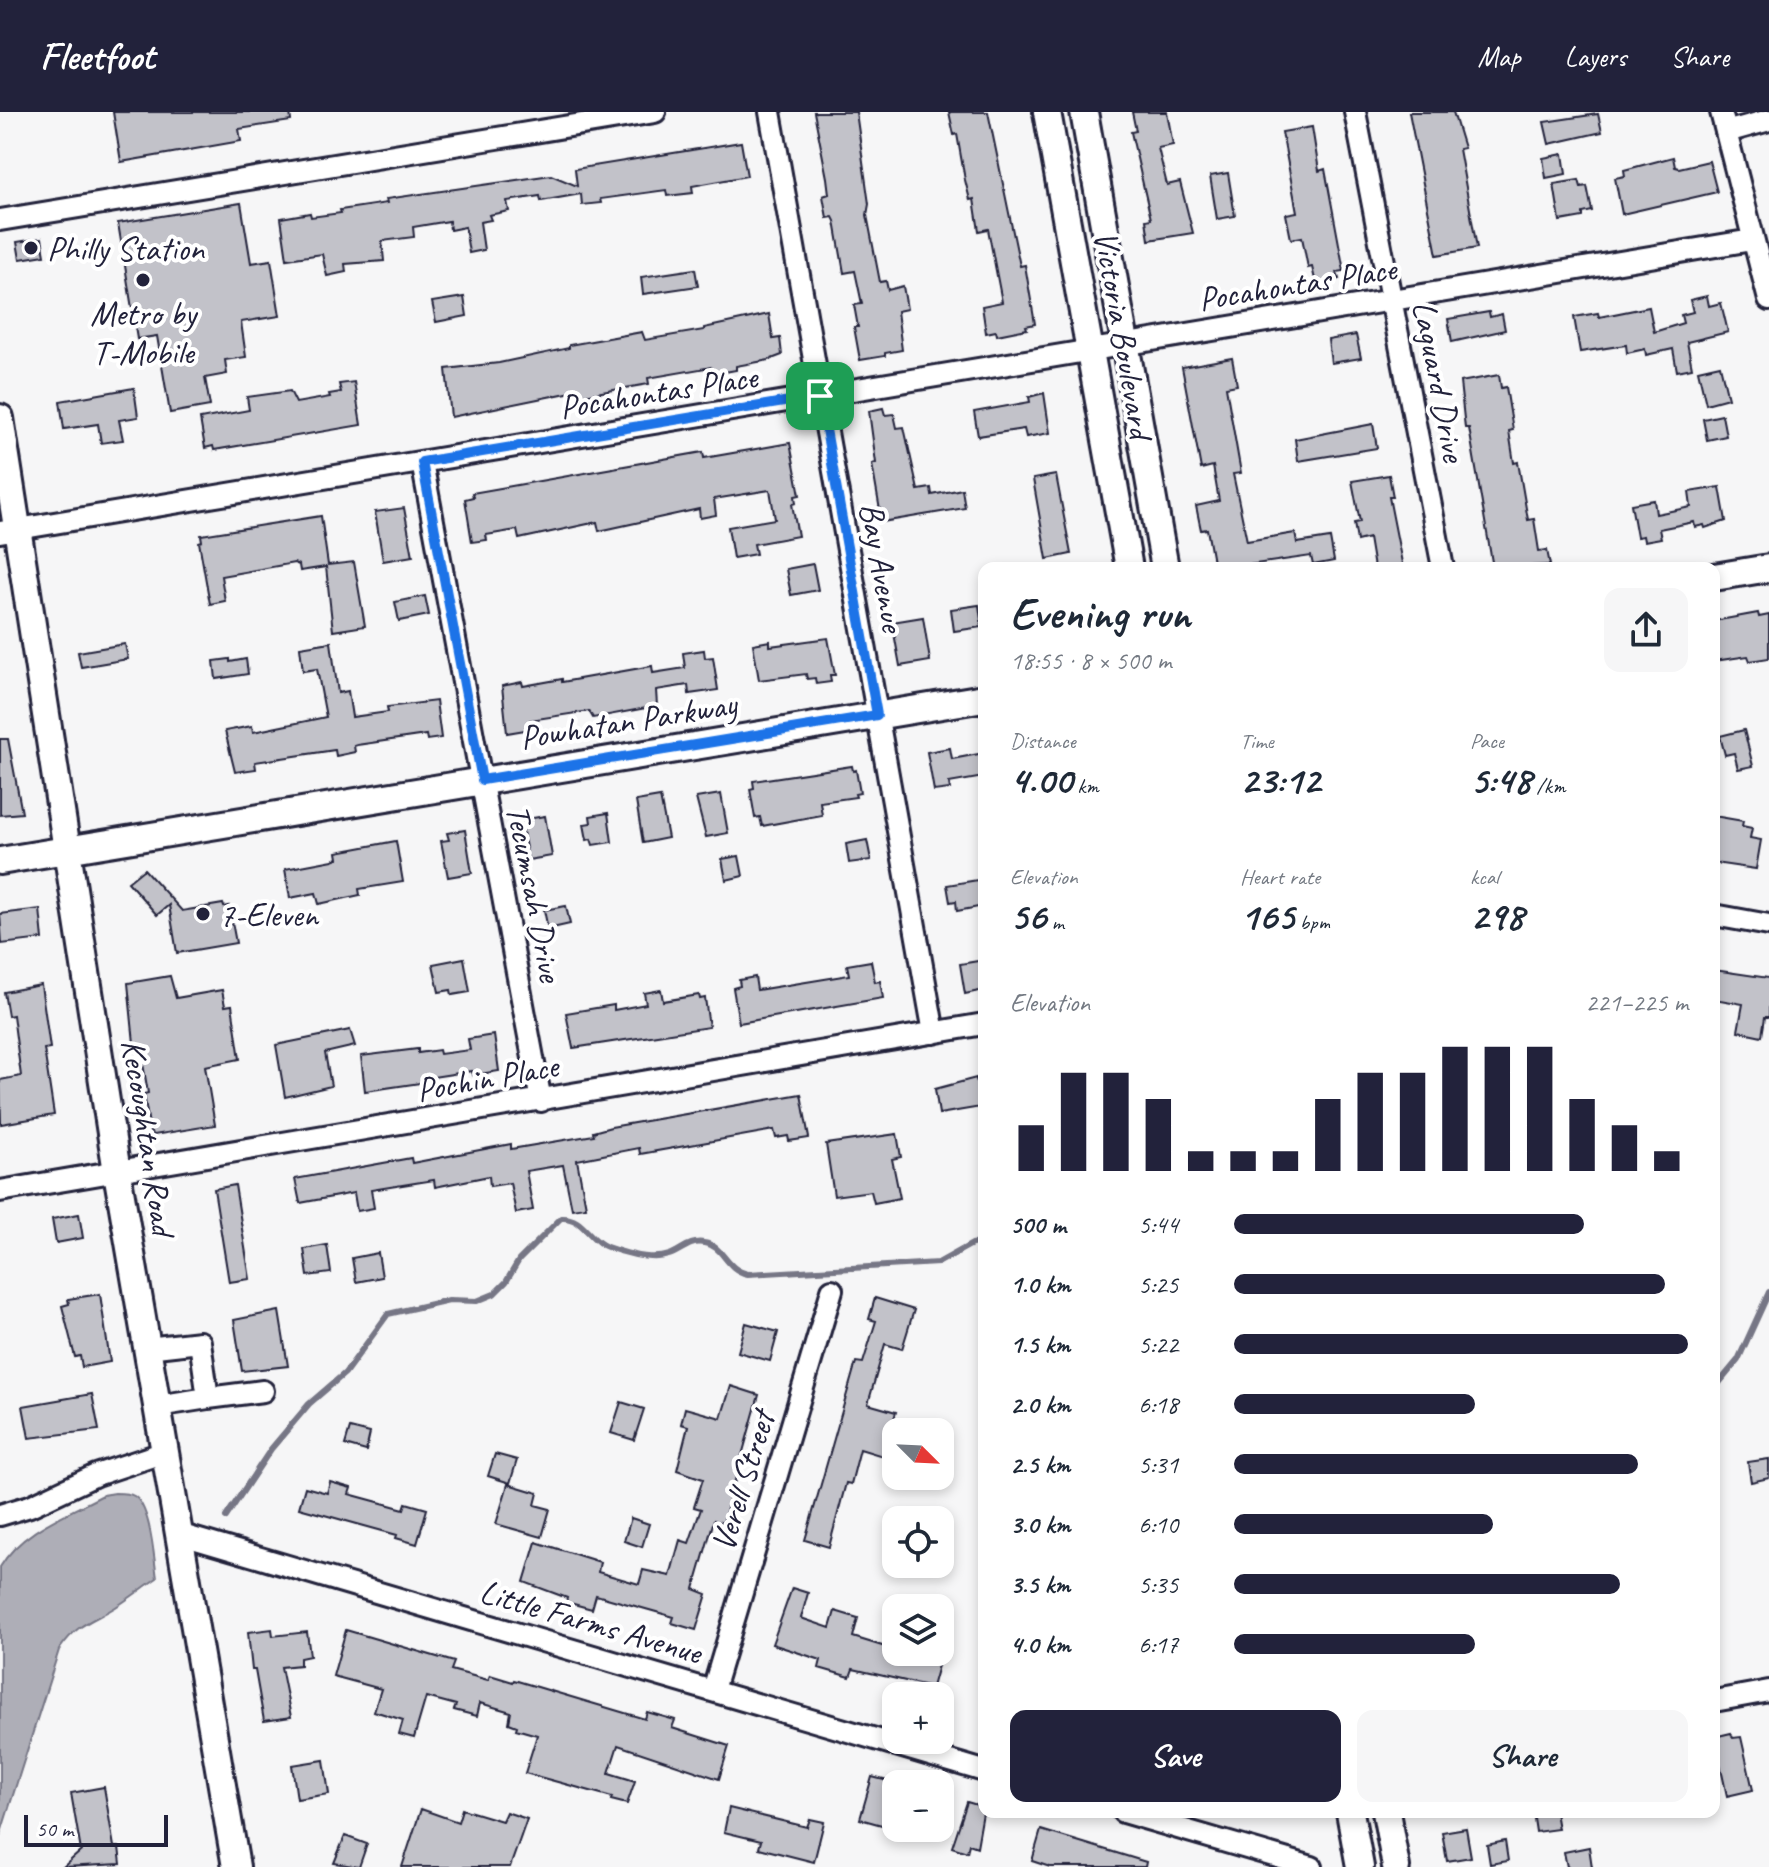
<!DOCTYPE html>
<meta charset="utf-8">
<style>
body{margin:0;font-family:Caveat,sans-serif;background:#f6f6f7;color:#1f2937;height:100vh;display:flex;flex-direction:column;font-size:30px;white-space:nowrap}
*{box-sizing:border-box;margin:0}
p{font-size:26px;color:#747a83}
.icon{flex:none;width:44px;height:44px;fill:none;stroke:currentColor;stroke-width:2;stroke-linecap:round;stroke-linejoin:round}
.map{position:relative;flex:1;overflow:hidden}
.side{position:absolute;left:978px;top:450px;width:742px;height:1256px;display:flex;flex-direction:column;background:#fff;border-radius:16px;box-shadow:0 4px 12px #0003}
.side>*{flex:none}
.needle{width:52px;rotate:114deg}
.tools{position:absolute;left:882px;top:1306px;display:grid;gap:16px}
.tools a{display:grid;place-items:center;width:72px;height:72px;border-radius:16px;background:#fff;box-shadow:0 4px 12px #0003;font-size:40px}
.scale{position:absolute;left:24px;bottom:20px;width:144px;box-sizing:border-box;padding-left:8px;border:4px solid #22223b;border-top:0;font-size:22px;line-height:28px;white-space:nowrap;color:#22223b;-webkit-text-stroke:6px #fff;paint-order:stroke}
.pin{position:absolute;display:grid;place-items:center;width:68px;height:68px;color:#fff;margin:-34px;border-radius:16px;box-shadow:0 4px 12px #0006}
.round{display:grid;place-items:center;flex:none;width:84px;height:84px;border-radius:16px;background:#f6f6f7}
.overview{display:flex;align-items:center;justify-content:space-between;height:136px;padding:0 32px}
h1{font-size:44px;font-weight:700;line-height:60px}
.stats{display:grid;grid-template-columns:repeat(3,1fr);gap:12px;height:136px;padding:8px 32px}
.stats div{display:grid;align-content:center}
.stats b{font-size:40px;font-weight:700}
.stats small{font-size:22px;font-weight:400}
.stats p{font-size:22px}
.chart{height:224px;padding:16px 32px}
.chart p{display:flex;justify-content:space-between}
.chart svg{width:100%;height:144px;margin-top:8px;stroke:#22223b;stroke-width:6}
.primary-button{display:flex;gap:16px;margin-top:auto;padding:16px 32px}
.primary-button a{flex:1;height:92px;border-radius:16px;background:#22223b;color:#fff;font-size:32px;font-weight:700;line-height:92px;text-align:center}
.primary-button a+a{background:#f6f6f7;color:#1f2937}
ul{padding:0 32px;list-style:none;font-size:26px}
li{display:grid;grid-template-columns:128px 96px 1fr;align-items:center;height:60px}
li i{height:20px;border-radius:10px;background:#22223b}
header{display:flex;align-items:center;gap:48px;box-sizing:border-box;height:112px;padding:0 40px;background:#22223b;color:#fff}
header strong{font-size:38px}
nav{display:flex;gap:44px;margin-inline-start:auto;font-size:28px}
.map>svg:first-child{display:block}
.water{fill:#aeaeb7;stroke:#767685;stroke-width:2}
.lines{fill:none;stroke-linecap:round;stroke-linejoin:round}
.stream{stroke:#767685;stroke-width:6}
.building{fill:#c2c2c9;stroke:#22223b;stroke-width:2}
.minor-casing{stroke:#22223b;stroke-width:26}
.major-casing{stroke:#22223b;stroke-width:32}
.minor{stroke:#fff;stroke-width:20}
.major{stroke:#fff;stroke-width:26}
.route-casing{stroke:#fff;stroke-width:16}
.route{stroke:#1a73e8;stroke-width:10}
.poi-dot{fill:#22223b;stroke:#fff;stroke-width:3}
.labels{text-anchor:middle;stroke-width:8;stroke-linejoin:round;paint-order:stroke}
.poi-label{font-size:34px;fill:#22223b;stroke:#fff;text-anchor:start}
.street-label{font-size:34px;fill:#22223b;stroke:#fff}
</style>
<header>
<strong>Fleetfoot</strong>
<nav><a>Map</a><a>Layers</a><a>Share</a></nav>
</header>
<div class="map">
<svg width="1769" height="1755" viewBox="0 0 1769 1755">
<rect width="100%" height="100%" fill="#f6f6f7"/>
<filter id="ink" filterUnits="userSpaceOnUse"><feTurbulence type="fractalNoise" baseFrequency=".0125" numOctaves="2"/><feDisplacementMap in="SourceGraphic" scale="16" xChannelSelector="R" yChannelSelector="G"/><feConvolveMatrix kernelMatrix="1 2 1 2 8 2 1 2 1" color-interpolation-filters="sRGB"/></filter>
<g filter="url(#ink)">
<path class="water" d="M115,1381c6,0 14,0 19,3 17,10 20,64 23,82 -16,11 -32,24 -48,33 -24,13 -33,15 -50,39l-59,186v-269c22,-37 66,-52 103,-72z"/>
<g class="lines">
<path class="stream" d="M1714,1277l24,-29 31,-68
M226,1405l45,-68 38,-45 36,-31 43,-59 61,-14 28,1 17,-7 12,-12 13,-22 42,-42c22,-2 28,23 46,29 17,6 45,14 62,8 12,-4 21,-15 35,-12 21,3 20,26 44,31l190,-11 34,-19 12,-2"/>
</g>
<path class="building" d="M113,0h177l1,9 -52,8 2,12 -120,21z
M814,0h42l13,92 -2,11 13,67 6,-1 2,9 15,-4 4,23 -10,2 5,39 -17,3v3l-25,4 -6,-33h4l-4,-22 8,-1 -7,-33 -11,2 -9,-52 -2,-4 -6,1 -4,-22 6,-2 -2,-16z
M949,0h39l32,154 5,-1 10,59 -9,2 1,3 -30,6 -1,-4 -10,2 -4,-27 20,-4 -14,-73 -9,2 -5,-32 -4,1 -5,-20 -8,-46 -3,1z
M1132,0h35l6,33 -15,3 9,37 13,-3 13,51 -44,7 -3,-20 5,-1 -20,-87 5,-1z
M1409,0h44l11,36 -5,1 18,99 -40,7z
M1598,2l4,18 -53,12 -5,-22z
M1312,15l7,44 6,-2 19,102 -7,1 2,7 -23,5 -4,-17 -4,1 -6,-31 -11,2 -5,-25 11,-2 -15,-80z
M741,30l6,34 -55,10 1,7 -26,3 -1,-6 -66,9 1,4 -19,2 -1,-11 -40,7 -1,-5 -33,5 2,10 -20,4 2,5 -11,2 4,28 -15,3 -4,-26 -15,3 -1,-9 -36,6 1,10 -32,4 2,20 -39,3 1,8 -19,4 -5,-22 -35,5 -6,-41 29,-5 1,4 30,-4 -1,-3 47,-7 -1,-4 165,-24 26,11 -2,-17z
M1563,42l3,20 -20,4 -3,-20z
M1673,45l2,10 4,1 30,-7 8,31 -95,22 -7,-36 10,-2 -1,-6z
M1228,61l7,43 -18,3 -7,-43z
M1579,68l2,7 6,-1 5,25 -9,2v4l-23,4 -6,-37z
M241,91l10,60 20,-3 9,56 -39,6 5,35 -21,3 2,14 -22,4 5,28 -40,7 -13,-77 -20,3 -19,-116z
M42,126l3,17 -25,4 -3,-17z
M695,157l3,17 -55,8 -2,-17z
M1707,184l2,10 12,-3 7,29 -41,10 5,26 -15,3 -4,-22 -27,6 -1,-6 -18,4 -1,-8 -46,7 -6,-35 24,-4 1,4 50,-10 5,25 29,-9 -2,-8 12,-3 -3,-12z
M464,185l3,19 -31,6 -4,-20z
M1489,200l1,5 12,-3 3,16 -53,12 -4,-23z
M769,202l4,25 7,-1 2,17 -13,5 -33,6v4l-22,4 -3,-7 -63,11 1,6 -71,12 -1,-5 -126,26 -5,-48 53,-6 70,-15v-3l73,-13 3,8 59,-10v-2z
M1356,223l5,23 -30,5 -3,-23z
M1232,246l5,27 -11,2 15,86 -8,1 14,67 48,-8 2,10 33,-5 4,23 -21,4 -2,-9 -63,9 1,3h-35l-7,-39 -6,1 -5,-24 23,-5 -6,-35 -12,3 -19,-102z
M1720,253l8,33 -22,6 -8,-34z
M1499,263l2,13 5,-1 7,43 -4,1 5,32 4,-1 10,58 6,-1 5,32 8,-1 3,15 -57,3 -24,-140h-4l-5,-46z
M354,270l7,43 -147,25 -1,-4 -8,2 -5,-29 49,-9 -2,-13 43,-6 6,12 34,-6 -1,-3 12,-2 -2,-8z
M134,276l4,29 -19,3 4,20 -22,3 -3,-19 -34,5 -4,-28z
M1044,281l6,40 -24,4 -2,-8 -46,7 -4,-24 56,-10 -1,-5z
M883,296l2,7 9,-1 3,14 7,-1 14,63 13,-2 1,7 30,-6 3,19 -83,14 -10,-58 4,-1 -7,-52z
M1722,303l4,21 -19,4 -4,-21z
M1373,312l4,24 -79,13 -3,-22z
M790,331l10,52 -5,1 1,7 -4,1 6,32 -44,8 2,10 -23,4 -5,-31 47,-8 -5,-29 -56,9 2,16 -16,3 -1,-9 -100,22 -2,-9 -78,17 -2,-9 -31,5 1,5 -15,2 -7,-43 8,-2 -1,-4 231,-41 1,6z
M1056,363l15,79 -24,5 -14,-80z
M1389,363l4,22h-4l14,71h-29l-5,-30 -12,3 -3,-18 6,-1 -8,-41z
M1720,375l6,34 -21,7 -1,-3 -9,2 -1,-5 -35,7 2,9 -17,3 -1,-5 -6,1 -6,-33 23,-4 2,14 35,-7 -2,-15z
M404,396l9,48 -30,5 -8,-49z
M321,404l7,49 26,-3 11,64 -32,5 -7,-64 -26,4 -1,-6 -5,-2 -73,13 4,25 -15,3 -11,-62 3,-1 -1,-6z
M813,452l5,26 -27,5 -5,-26z
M425,484l4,19 -30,6 -4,-19z
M979,493l3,22 -28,4 -3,-22z
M1758,501l1,4 10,-2v43l-19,3 -2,-5 -34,5v-40z
M923,505l7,44 -30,5 -8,-44z
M828,526l7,37h-5l1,7 -15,2 -1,-6 -8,1 -1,-5 -47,6 -6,-36 17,-3v5z
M331,530l7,51 10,-2 4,26 36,-5 -1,-5 49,-6 5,37 -14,2 -1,-5 -69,10 -3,1 1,6 -19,4 -1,-6 -80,12 1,7 -21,3 -10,-41 27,-5 1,6 73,-15 -9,-48 -14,2 -3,-24z
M125,532l3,15 -47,8 -3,-15z
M704,538l1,8 8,-1 5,33 -29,4 -1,-9 -32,5 1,16 -64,12 -4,-7 -59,9 1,9 -24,4 -5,-47 20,-4 1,4 39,-7v3l90,-16 1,7 32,-5 -2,-15z
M230,547v3l16,-3 2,15 -32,5 -2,-18z
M1744,618l9,36 -15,3 -4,-16 -9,2 -5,-19z
M0,627h8l14,74 -22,2z
M950,636l2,11 32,-6v24l-35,6 1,6 -16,2 -7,-39z
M852,654l1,5 3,-1 4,23 -5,1 1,3 -36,5 2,13 -60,11 -2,-9 -5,1 -5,-29 4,-1 -1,-7z
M721,682l7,39 -22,4 -10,-39z
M660,685l8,41 -25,5 -7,-42z
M608,701l4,29 -19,3 -2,-6 -4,1 -3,-16 7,-1 -1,-7z
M545,704l7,40 -24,4 -7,-40z
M1714,704l29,5 -1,5 10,2 -2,10 11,2 -5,29 -42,-6z
M465,718l7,43 -24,4 -7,-36 8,-1 -2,-7z
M867,728l4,20 -22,3 -3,-19z
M396,729l7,41 -44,7 1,6 -41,9 -3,-11 -26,5 -5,-29 48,-9 5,-2 -1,-6z
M739,744l4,20 -17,4 -4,-21z
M144,757l38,42 41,-7 1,3 5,-1 7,37 -59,10 -8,-48 -12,10 -29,-33z
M984,767v27l-27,5 -1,-10 -6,1 -3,-17z
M566,794l4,18 -22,5 -4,-19z
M40,797l3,30 -41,5 -2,-30z
M464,846l6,34 -18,3 -1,-5 -12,2 -6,-28z
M984,848v30l-19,4 -5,-30z
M871,849l4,21 5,-1 3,17 -144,25 -6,-35 7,-2 -1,-6 16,-3 2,13 92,-15 -2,-10z
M1714,858l55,8v39h-4l-3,19 -24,-5 5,-27 -29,-5z
M170,864l6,22 46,-8 3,16 7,-1 8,54 -35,7 10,59 -61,10 -4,-3 -6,-38 4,-1 -8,-47 -6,-3 -6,-60z
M41,873l9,63 -6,1 10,66 -53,9 -1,-44 21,-4 -8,-61 -5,1 -4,-24z
M661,878l2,11 36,-6 1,4 5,-1 4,29 -136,21 -7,-35 48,-8v5l32,-6 -2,-11z
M350,918l5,16 -30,7 6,33 -46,11 -9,-52z
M494,923l5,36 -26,4 -1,-4 -39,6 1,4 -69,10 -4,-35 57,-7v4l21,-3 1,4 30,-4 -2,-11z
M976,966l5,29 -42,7 -4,-25z
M801,982l8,44 -20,3 -1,-5 -12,2 -2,-8 -134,24 -1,-6 -62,12 9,47 -14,2 -9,-44 -37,6 7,39 -17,3 -6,-30 -20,3 -1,-10 -54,11 -1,-7 -63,10 3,18 -17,3 -3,-18 -54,10 -5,-24 116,-21 1,5 99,-19v5l83,-14 -1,-3 18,-5z
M897,1022l4,23 -9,2 8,39 -26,5 -3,-12 -37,5 -8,-52z
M235,1073l15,94 -21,3 -15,-93z
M79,1102l4,24 -27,5 -4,-24z
M327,1133l4,28 -23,3 -4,-27z
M378,1141l4,24 -26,5 -4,-24z
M100,1182l10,68 -28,5 -2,-11 -5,1 -13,-51 7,-2 -1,-5z
M875,1186l39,12 -12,39 -17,-5 -17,60 28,8 -5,17 5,7v37l-13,-17 -23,-7 -9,35 -5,-1 -17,64 -24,-7 51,-178 7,1 13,-42 -7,-2z
M279,1199l9,55 -46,5 -8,-51z
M746,1211l32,9 -8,29 -32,-9z
M731,1274l28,9 -36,128 -9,-3 -20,69 13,5 -11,36 -24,-7 2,-6 -78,-22 -4,14 -26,-7 1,-4 -43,-16 12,-40 64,20 -2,10 41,12 4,-14 27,6 10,-36 9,3 12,-34 -7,-2 9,-28 -26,-9 11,-44 -7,-2 4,-16 36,10z
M92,1282l7,36 -70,8 -6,-32z
M621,1290l23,7 -10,31 -23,-7z
M350,1316l20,5 -4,18 -21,-6z
M495,1342l22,6 -7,23 -22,-7z
M1769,1347v19l-18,4 -3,-20z
M330,1370l21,6 -2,6 55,15 2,-6 21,6 -10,35 -21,-6 1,-3 -98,-27 6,-21 22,6z
M508,1372l30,9 -3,12 15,4 -8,28 -46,-13z
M631,1406l18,6 -7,23 -18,-6z
M792,1476l16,5 -7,25 29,10 5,-17 23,7 -5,19 39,12 -1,3 45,3 -1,6 4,1 -7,25 -79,-18 -3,8 -31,-9 2,-8 -49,-16z
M272,1517l1,7 34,-4 3,24 -10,2v7l-19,2 10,50 -27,4 -9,-51h-3l-4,-38z
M346,1518l108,32 -3,8 37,10 2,-5 23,7 1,-2 131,39 2,-7 28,8 -3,8 57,18 -10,33 -101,-34 -9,28 26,8 -8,23 -16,-4 1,-3 -87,-24 12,-38 -21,-6 1,-3 -8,-3 2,-11 -31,-9 -3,13 -23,-6 2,-5 -30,-8 -12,41 -15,-4 4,-14 -29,-9 7,-22 -48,-13z
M1731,1621l2,5 8,-1 12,53 -26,6 -13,-59z
M324,1648l5,34 -32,5 -5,-34z
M872,1665l24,6v16l-7,28 -29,-8z
M104,1675l10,60h5l2,17 -58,3 18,-16 -10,-58z
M967,1690l17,5 -7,40 -8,-3 -2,8 -15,-5z
M729,1696l78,19 3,-8 14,3 -10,40 -55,-14 2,-7 -37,-9z
M421,1697l37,13 4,-13 40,12 4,-9 21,7 -17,48h-108z
M1533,1700h22l3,17 -22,3z
M1466,1716l5,29 -24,4 -5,-29z
M1041,1718l105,32 -1,5h-95l-18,-6z
M345,1724l22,8 -8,23 -25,-4z
M1505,1729l3,20 -18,3 -3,-19z
M1589,1735l3,20h-25l-3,-15z"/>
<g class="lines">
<defs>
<path id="minor" d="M770,0l164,921
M1355,0l88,456
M1721,0l48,188
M1726,20l43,-12
M0,108l655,-108
M422,350l119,639
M0,420l1752,-292
M1714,803l55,10
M0,1079l984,-167
M147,1236l53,-6 8,56 -51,8
M208,1286l55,-7
M0,1403l30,-9 66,-31 69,-23
M179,1422l805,237
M713,1578l119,-400
M1714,1589l55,-10
M1123,1700l189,55"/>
<path id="major" d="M1047,0l82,456
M1084,0l81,456
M0,306l117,754 119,695
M1714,465l55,-9
M0,749l984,-163
M1350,1700l10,55
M1386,1700l10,55"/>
</defs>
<use href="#minor" class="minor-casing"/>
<use href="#major" class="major-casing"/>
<use href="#minor" class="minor"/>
<use href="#major" class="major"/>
</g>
</g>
<g class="lines" filter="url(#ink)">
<defs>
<path id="route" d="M820,284l57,319 -395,65 -60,-318z"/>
</defs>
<use href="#route" class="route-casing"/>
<use href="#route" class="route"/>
</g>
<g class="poi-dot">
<circle cx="31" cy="136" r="8"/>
<circle cx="143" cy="168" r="8"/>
<circle cx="203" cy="802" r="8"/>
</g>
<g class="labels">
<g class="poi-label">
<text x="47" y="148">Philly Station</text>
<text x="143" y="213" text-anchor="middle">Metro by<tspan x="143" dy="39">T-Mobile</tspan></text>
<text x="219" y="814">7-Eleven</text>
</g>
<g class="street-label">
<text transform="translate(1297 171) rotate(-9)" y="12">Pocahontas Place</text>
<text transform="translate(1124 222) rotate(80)" y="12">Victoria Boulevard</text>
<text transform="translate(1440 269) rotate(79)" y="12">Laguard Drive</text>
<text transform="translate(658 279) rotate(-9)" y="12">Pocahontas Place</text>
<text transform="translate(883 455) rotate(80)" y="12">Bay Avenue</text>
<text transform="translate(628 608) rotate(-9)" y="12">Powhatan Parkway</text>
<text transform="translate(535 781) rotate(79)" y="12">Tecumsah Drive</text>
<text transform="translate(487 965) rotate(-10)" y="12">Pochin Place</text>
<text transform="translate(149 1025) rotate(81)" y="12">Kecoughtan Road</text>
<text transform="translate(742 1369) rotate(-73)" y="12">Verell Street</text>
<text transform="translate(591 1509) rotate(16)" y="12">Little Farms Avenue</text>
</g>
</g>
</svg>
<div class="tools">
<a><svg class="needle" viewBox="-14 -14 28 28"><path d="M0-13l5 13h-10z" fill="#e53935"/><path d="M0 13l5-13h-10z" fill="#747a83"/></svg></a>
<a><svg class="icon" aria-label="locate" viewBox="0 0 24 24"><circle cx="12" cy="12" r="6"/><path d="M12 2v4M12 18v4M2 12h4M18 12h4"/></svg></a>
<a><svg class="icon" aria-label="layers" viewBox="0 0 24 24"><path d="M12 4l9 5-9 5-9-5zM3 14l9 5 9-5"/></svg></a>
<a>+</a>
<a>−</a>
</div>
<div class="scale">50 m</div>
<div class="pin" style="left:820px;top:284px;background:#1e9e55"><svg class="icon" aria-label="arrive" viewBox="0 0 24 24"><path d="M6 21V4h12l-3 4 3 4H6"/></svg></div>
<section class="side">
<div class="overview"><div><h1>Evening run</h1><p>18:55 · 8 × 500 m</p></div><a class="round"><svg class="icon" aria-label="share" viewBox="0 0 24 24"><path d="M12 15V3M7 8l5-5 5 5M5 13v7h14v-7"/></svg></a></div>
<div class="stats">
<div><p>Distance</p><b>4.00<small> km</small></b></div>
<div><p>Time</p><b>23:12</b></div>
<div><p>Pace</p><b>5:48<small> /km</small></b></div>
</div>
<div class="stats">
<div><p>Elevation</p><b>56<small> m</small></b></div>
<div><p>Heart rate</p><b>165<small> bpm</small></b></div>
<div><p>kcal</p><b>298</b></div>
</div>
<div class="chart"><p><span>Elevation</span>221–225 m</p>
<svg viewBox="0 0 160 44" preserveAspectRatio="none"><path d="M5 44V30M15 44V14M25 44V14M35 44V22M45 44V38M55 44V38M65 44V38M75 44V22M85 44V14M95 44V14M105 44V6M115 44V6M125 44V6M135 44V22M145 44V30M155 44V38"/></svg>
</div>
<ul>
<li><b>500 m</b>5:44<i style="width:77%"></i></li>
<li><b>1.0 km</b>5:25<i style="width:95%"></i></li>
<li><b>1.5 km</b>5:22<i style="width:100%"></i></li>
<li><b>2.0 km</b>6:18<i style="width:53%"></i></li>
<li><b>2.5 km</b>5:31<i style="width:89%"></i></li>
<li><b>3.0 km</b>6:10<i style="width:57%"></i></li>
<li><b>3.5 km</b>5:35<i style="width:85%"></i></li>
<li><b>4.0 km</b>6:17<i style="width:53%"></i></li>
</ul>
<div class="primary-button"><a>Save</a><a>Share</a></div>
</section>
</div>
